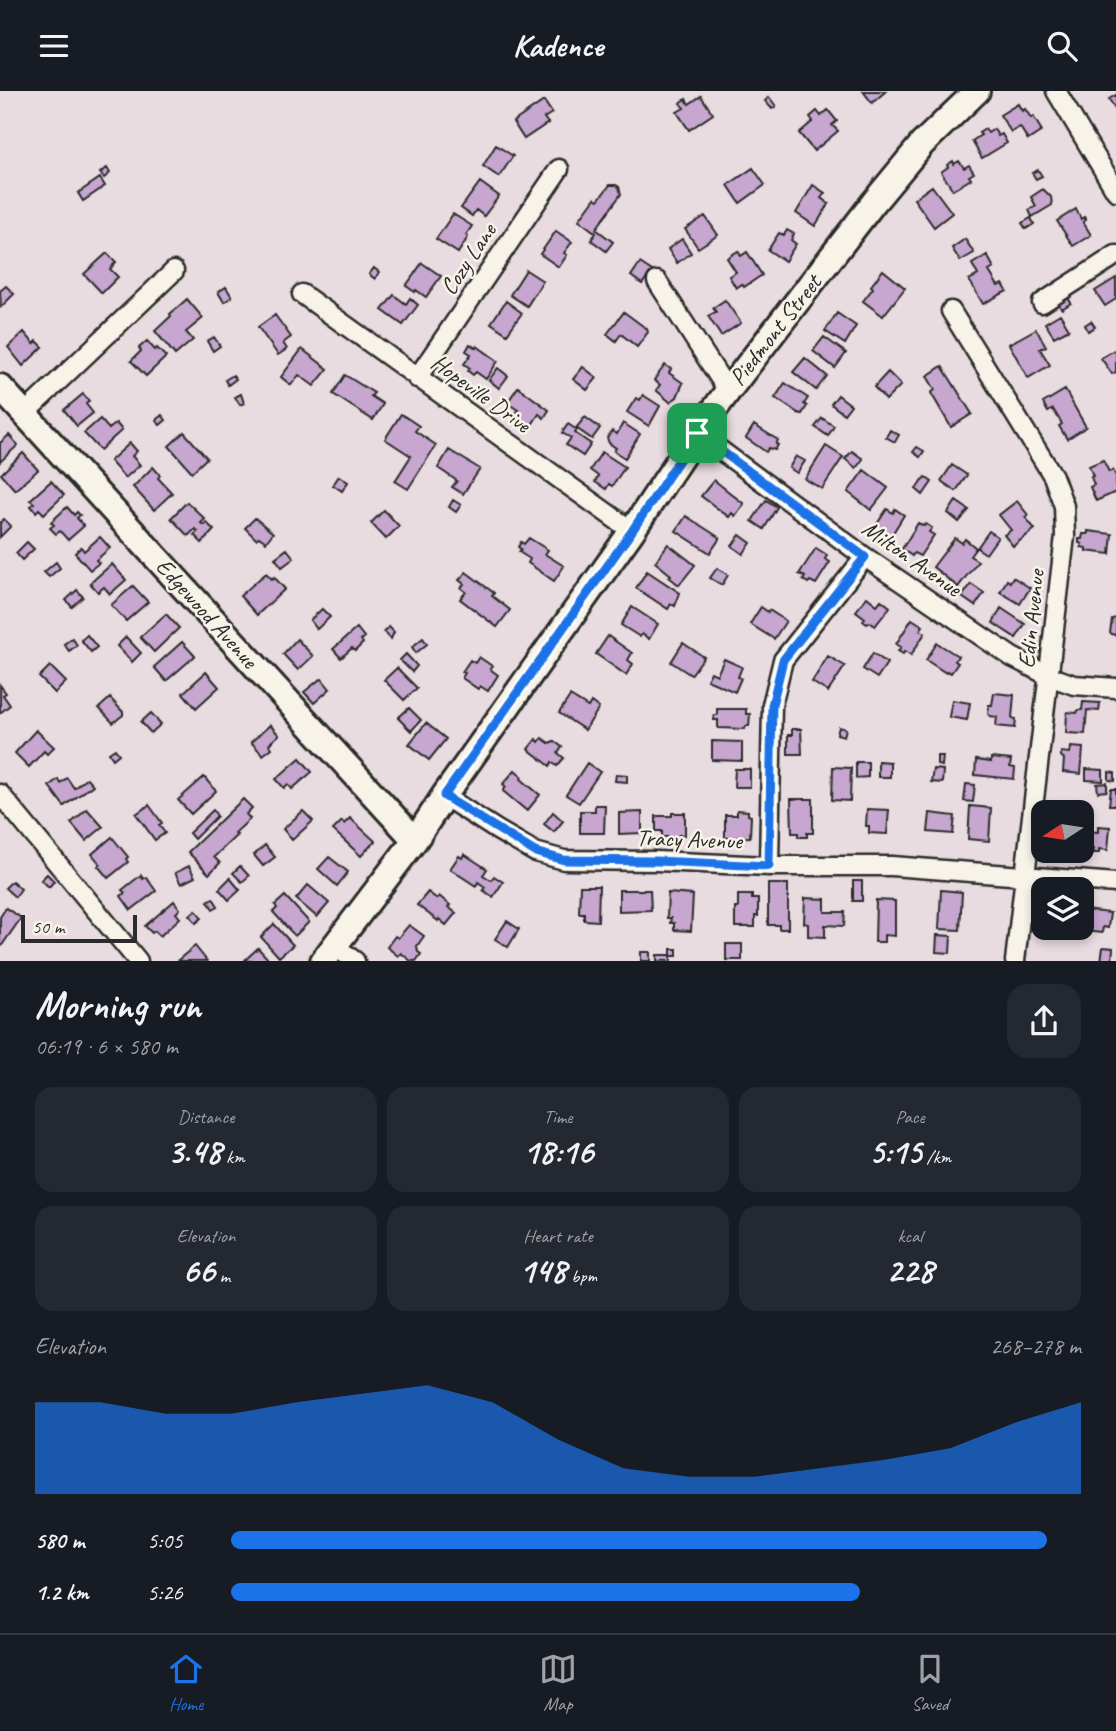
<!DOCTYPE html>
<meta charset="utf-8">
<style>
body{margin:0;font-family:Caveat,sans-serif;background:#242831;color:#f1f3f6;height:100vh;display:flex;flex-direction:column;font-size:26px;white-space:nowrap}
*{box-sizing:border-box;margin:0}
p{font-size:23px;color:#9ea1a6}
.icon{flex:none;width:38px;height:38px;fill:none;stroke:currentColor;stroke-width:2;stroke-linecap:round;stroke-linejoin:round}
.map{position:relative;height:870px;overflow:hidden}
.drawer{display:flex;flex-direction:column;background:#171b24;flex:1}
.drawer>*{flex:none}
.needle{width:46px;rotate:258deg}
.tools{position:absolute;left:1031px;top:709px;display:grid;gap:14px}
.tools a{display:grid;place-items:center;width:63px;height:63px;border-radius:14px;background:#171b24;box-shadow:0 4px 10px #0003;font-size:35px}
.scale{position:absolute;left:21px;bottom:18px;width:116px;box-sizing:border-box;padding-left:7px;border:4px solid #2b2b2b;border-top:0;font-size:19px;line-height:24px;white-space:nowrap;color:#2b2b2b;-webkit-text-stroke:5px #f7f3e8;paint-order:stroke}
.pin{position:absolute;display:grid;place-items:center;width:60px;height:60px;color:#fff;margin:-30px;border-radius:14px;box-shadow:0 4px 10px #0006}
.round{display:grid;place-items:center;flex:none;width:74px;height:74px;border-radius:21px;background:#242831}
.head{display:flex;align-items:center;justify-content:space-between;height:119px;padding:0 35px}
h1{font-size:38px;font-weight:600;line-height:52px}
.figures{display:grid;grid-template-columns:repeat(3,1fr);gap:10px;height:119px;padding:7px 35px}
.figures div{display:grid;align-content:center;border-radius:18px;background:#242831;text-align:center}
.figures b{font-size:35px;font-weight:600}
.figures small{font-size:19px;font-weight:400}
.figures p{font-size:19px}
.chart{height:196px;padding:14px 35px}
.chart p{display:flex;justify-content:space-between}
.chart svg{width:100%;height:126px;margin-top:7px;fill:#1a73e8;opacity:.7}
ul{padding:0 35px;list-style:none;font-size:23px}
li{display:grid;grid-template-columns:112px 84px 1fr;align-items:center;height:52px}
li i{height:18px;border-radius:9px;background:#1a73e8}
header{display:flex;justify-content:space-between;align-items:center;height:91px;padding:0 35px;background:#171b24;font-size:32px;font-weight:600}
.tabs{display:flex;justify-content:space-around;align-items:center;height:98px;border-top:2px solid #363941;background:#171b24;font-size:19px;color:#9ea1a6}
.tabs a{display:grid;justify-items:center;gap:4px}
.tabs .on{color:#1a73e8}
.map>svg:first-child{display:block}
.building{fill:#c7a6d0;stroke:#2b2b2b;stroke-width:2}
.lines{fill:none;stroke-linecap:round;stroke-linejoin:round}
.street-casing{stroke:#2b2b2b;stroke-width:23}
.secondary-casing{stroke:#2b2b2b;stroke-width:30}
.street{stroke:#f7f3e8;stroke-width:18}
.secondary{stroke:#f7f3e8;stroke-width:24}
.route-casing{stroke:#fff;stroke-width:14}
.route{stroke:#1a73e8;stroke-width:9}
.labels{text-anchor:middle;stroke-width:5;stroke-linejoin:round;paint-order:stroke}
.street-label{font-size:24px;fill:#2b2b2b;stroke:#f7f3e8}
</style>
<header><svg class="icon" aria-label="menu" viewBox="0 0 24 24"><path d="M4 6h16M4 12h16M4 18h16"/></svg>Kadence<svg class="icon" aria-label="search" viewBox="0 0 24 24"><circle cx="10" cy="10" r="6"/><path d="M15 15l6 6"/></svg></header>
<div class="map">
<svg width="1116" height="870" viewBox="0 0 1116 870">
<rect width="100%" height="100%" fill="#e9dce1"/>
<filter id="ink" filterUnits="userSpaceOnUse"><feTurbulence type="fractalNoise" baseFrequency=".0143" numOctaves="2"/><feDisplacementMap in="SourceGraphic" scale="14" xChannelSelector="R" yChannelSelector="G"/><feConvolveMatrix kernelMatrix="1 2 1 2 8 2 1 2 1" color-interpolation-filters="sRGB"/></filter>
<g filter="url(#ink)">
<path class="building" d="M863,0h23l-14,12z
M1116,4v16l-7,-12z
M701,5l12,18 -24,16 -12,-18 7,-4 -4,-5 6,-4 3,5z
M769,6l7,9 -4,3 -7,-8z
M544,10l8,12 -8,5 4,5 -24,16 -11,-17z
M1018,13l4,7 3,-2 6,9 2,-2 9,15 -14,9 -8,-13 -9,5 -11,-17z
M828,19l9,11 -5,4 6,6 -24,20 -15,-18 14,-12 -3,-4 7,-6 4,5z
M985,38l3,4 6,-4 4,7 4,-2 5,9 -25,15 -10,-17 9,-6 -2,-2z
M496,54l17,11 -14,21 -16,-11z
M953,70l1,3 5,-3 5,7 5,-3 5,8 -5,3 2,3 -18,11 -12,-18 7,-5 -1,-2z
M107,77l3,5 -6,5 -4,-5z
M753,77l12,17 -25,18 -12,-18z
M1038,79l4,6 -6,3 -4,-6z
M100,87l5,8 -22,15 -5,-8z
M480,91l19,14 -15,20 -8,-6 -4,6 -11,-8z
M610,94h6l3,2 2,7 -25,35 17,13 -7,9 -15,-11 5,-7 -17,-13 16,-22 3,2z
M813,94l12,8 -4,5 8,6 -14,22 -19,-13z
M932,95l20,27 -18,14 -20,-28z
M1043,98l8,8 1,8 -20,12 -3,-7 7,-4 -5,-9z
M1076,118l5,10 3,-2 2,3 -3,2 8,13 -18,11 -16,-25z
M453,123l19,12 -6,9 2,2 -10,16 -22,-14z
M705,125l13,19 -20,13 -13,-19z
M1031,127l3,6 -8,5 -4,-6z
M787,139l7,4 -3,6 5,4 -11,17 -17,-11 11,-17 5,2z
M556,140l16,11 -8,11 3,2 -8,12 -19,-13z
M682,148l9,14 -14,10 -9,-14z
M965,148l9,14 -14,8 -8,-13z
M738,160l3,5 6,-4 15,23 -18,12 -2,-3 -6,4 -7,-12 7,-4 -9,-14z
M107,162l9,9 -6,7 8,8 -16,16 -18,-19z
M987,164l7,13 -5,3 9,15 5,-2 4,7 -24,13 -14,-24 9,-5 -6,-11z
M422,172l19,13 -15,21 -10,-7 -1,2 -9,-6z
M640,172l12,8 -10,13 -11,-8z
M374,177l5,4 -4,7 -6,-5z
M526,179l17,11 -16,25 -17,-11z
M883,179l22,18 -22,28 -20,-15 10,-13 -2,-2z
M1116,187v21l-11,7 -10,-15z
M6,195l8,8 -13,13 -1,-16z
M226,196l6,10 -8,5 -6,-10z
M394,204l12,9 4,-6 8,7 -15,20 -21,-15z
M1067,205l4,7 -9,6 -5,-6z
M187,208l16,19 -17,14 7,8 -18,15 -20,-24 16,-15 -1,-2z
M725,209l16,23 -20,13 -13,-20 8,-4 -3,-4z
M506,210l16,12 -15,21 -16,-11z
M624,221l23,17 1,3 -11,15 -16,-13 -5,7 -9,-7z
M837,222l19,13 -11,18 -20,-13z
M1060,223l9,15 -15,8 -9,-14z
M275,224l16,22 -8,6 4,6 -9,6 -20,-28z
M1091,230l4,6 -7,4 -3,-6z
M1036,238l10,17 -6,3 10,16 -22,13 -19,-34z
M24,241l10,12 3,-3 6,6 -20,19 -15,-19z
M214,246l6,9 -7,5 -6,-10z
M824,246l22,16 -11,15 -22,-17z
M147,250l8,9 2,-2 9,9 -20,19 -15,-15 10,-10 -2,-3z
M470,253l6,4 1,-2 21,15 -12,18 -10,-7 -3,3 -5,-4 2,-3 -6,-4 7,-10 -5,-3z
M302,258l26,20 -14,17 -15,-11 -8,10 -10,-8z
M1116,258v23l-4,2 -11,-16z
M805,267l22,18 -11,14 -23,-18z
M665,274l6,4 -2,4 14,10 -6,14 -7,5 -14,-12 4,-5 -6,-5z
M942,275l30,48 -21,13 -20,-34 4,-3 -8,-14z
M583,276l14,11 -10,12 -14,-11z
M498,277l10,8 -9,12 -10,-8z
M888,281l13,13 -15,15 -12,-13z
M233,284l3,4 -8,6 -3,-5z
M345,284l29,18 -3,3 12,8 -10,16 -40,-26z
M785,292l23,15 -4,6 3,2 -5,8 -4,-1 -23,-15z
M518,296l31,23 -5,8 -5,-4 -8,12 -17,-11 4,-5 -11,-7z
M1065,299l21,37 -19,12 -8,-13 3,-2 -9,-15 -5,3 -5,-9z
M83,303l6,7 -3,3 7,9 -16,13 -13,-16z
M241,303l3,9 -4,2 -5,-8z
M643,304l17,11 -11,20 -22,-14 9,-14 4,2z
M838,304l13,10 -7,9 -13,-10z
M401,323l18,12 -4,5 21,14 -28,44 -13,-8 16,-25 -26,-17z
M162,324l4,5 -6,5 -4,-5z
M585,326l15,11 -8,11 -16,-11z
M822,327l12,8 -6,10 -13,-9z
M100,328l9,10 7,-6 6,7 -22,20 -16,-17z
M623,332l17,11 -15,24 -11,-7 2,-3 -7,-5 -2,-5 5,-7 5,3z
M568,333l9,6 -2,3 16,11 -8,12 -17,-11 5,-7 -9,-5z
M754,334l24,15 -2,4 2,1 -3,5 -6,-2 -3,4 -20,-14z
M890,339l9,5 -4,7 -9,-5z
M184,341l23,26 -15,14 -23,-26z
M9,344l9,10 -18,17v-19z
M130,352l7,8 -5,5 8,9 -15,13 -15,-17z
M826,355l17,11 -21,32 -17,-10z
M917,356l7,4 -4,6 -7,-5z
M449,359l31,19 -17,25 -11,-7 5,-6 -19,-13z
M852,360l11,8 -7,9 -11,-9z
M602,361l23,15 -13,19 -3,-2 -3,5 -11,-7 3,-6 -8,-6z
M23,362l15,17 -23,20 -14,-16z
M796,365l9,5 -8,12 -8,-5z
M1103,369l6,12 4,-2 3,6v16l-20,9 -6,-14 4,-2 -3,-8 2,-1 -4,-10z
M952,374l15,10 -11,16 -15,-10z
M153,376l7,8 -2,3 14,15 -18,17 -21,-23z
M864,379l24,18 -17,22 -23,-18z
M339,385l9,6 -6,9 -9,-6z
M925,386l7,5 -9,13 -7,-6z
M714,389l30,24 -9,12 -3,-3 -3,4 -28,-21z
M51,390l13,14 -20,19 -5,-5 -3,3 -5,-6 3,-3 -4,-3z
M453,409l8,5 -5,7 -7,-5z
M766,409l11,7 -13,22 -12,-8z
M956,410l13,9 -10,12 -11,-9z
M1017,410l11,14 -3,2 10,12 -22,17 -9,-11 7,-5 -12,-15z
M187,411l18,17 -4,4 3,2 2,-3 8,8 -12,13 -8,-8 4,-4 -3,-2 -7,7 -17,-18z
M67,416l7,8 3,-3 3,3 -3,3 7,8 -16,14 -8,-9 -4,3 -6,-6 4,-3 -3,-3z
M887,418l6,4 2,-4 9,6 -13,21 -4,-3 -3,4 -11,-7z
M384,419l15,16 -13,13 -15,-16z
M686,425l34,22 -10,15 -34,-22z
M255,427l18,15 -7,9 -7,-5 -3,2 -11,-11z
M4,428l7,7 -11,11v-14z
M918,432l6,3 2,-2 6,4 -3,4 5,3 -14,21 -6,-3 -2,3 -10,-7z
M989,440l9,6 -12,17 -9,-6z
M1088,440l24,3 -2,20 -24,-3v-3l-5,-1 1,-3 -3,-1v-4h3l1,-5h5z
M740,444l11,8 -8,11 -11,-8z
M100,446l10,11 -14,12 3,3 -9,7 -15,-17 6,-6 3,4z
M529,447l19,12 -3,4 19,12 -10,15 -26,-18 2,-4 -11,-7 2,-3 -3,-2 3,-5 3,2z
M955,447l7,5 3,-4 11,9 -6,8 8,5 -20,26 -25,-20z
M27,451l7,7 -12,11 -6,-7z
M668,453l27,21 -16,20 -10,-8 2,-2 -16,-13z
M816,457l11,7 -2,4 5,3 -14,22 -6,-3 -2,2 -5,-3 2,-3 -6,-3z
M287,458l7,9 -12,9 -7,-9z
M56,471l4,6 -11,9 -5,-5z
M112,473l14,16 -16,14 -6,-7 -6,5 -8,-9z
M717,477l11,7 -6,10 -12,-7z
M647,480l33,22 -5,13 -4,-2 -3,5 -32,-21z
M466,481l28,21 -2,3 18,14 -13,17 -37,-28 6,-7 -5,-4 3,-4 -5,-4z
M266,482l6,6 2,-2 11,12 -28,26 -17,-19z
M1013,486l17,11 -10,16 -20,-12 7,-12 3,2z
M971,493l13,9 -9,13 -13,-9z
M133,495l15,16 -22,19 -15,-16z
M77,499l6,7 -11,10 -6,-7z
M867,506l10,8 4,-5 9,7 -15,19 -5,-4 -3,2 -4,-3 2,-3 -9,-7z
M632,516l26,17 -9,15 -7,-5 -2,3 -19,-12z
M761,516l7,5 1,-2 17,11 -12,18 -24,-15z
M1001,517l24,16 -9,14 -23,-15z
M322,518l8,8 -13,12 -7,-9z
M166,523l13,14 -25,24 -14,-15z
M1116,527v18l-6,-3 2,-14z
M912,528l11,7 -3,4 5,3 -14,22 -6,-4 -2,3 -5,-3 3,-4 -5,-3z
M389,536l5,5 -3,7 -7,-7z
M357,537l7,9 -3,3 2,3 -8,8 -3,-3 -11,10 -8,-9z
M87,544l10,12 -6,5 -10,-12z
M608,545l24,17 -4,7 5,4 -7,11 -30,-21z
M126,546l15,16 -9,9 -15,-16z
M72,547l5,7 -8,6 -5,-7z
M423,547l4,6 -11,9 -4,-6z
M297,548l16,17 -15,14 -15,-16z
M182,551l13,14 -29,25 -12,-14z
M683,552l21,14 -13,18 -20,-13z
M937,552l21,13 -3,5 3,2 -7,10 -4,-2 -1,2 -20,-13z
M873,562l14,10 -10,15 -14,-9z
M406,563l11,12 -5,6 -12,-12z
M828,565l17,10 -17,26 -16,-10z
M479,566l13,9 -2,3 8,6 -10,16 -8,-5 -2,3 -16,-11 3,-5 -3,-1 8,-12 5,3z
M724,568l18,8 -4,10 3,1 -6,14 -28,-12 4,-8 6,3z
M50,575l16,16 -11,11 -16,-16z
M397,577l20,20 -13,12 -20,-20z
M206,581l13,15 -23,21 -13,-15z
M322,588l8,10 -16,14 -10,-11 15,-12z
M0,594l6,8 -3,2 7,10 -10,8z
M994,602l20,2 -2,23 4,1 -1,9 -19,-2 1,-9 -7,-1 -2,-2 1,-9h3z
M570,605l18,11 3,-5 8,6 -14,22 -26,-17z
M110,607l13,14v3l-10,8 -14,-15z
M952,609l18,3 -3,17 -18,-3z
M1083,611l17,1 -1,8 -12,-1 -2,24 -19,-1 1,-21 10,1 1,-3h4z
M409,617l12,12 -10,11 -12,-12v-2z
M717,618h29v5h4l-1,12h-3l-1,3 -27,-1v-8h-4v-5h3z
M151,622l10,11 -10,9 -10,-11z
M426,632l20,16 -17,21 -20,-16z
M270,634l9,10 -10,9 3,4 -9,7 -12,-13z
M839,636l7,2 -2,7 -7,-2z
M792,638h9l1,25h-14v-19h4z
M36,639l18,17 -7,7 -3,-3 -15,16 -14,-14z
M542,647l7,5 5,-2 8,6 -4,6 6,5 -7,8 -5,-4 -2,4 -22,-17 8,-10 3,3z
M712,650l30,1v19l-30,-1z
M1071,656l12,1 -2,26 -18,-2 1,-13 -3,-3v-4l9,1z
M115,658l4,5 -6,5 -4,-6z
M937,665h6l-1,10 -5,-1z
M300,667l12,14 -20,17 -4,-5 -4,4 -8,-9z
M991,667l20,2 -1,7 5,1 -1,11 -39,-4 1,-15 15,2z
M878,670l12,1v15h-12z
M856,671h12v15l-12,1z
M587,672l13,9 -21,31 -13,-8z
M833,676l18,1 -1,33 -18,-1z
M735,678h15v18h-16z
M933,678l10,1 -1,13 -11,-1z
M1086,678l17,1v11l-17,-1z
M515,679l7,6 -1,3 19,16 -13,16 -24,-20 3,-4 -3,-3z
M1109,681l6,1v8l-6,-1z
M616,683l11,1v7l-12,-1z
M204,686l12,14 -25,23 -13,-14z
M67,687l7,10 13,-10 6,7 -29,21 -15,-20 9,-7 2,4z
M1107,692v8l-9,1 -1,-8z
M966,693l9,1 -2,17 -9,-1z
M1111,698h5v16h-7z
M243,708l9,9 -6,6 4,5 -15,14 2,2 -23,22 6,6 -11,11 -21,-22z
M791,708h22v34h-6v4h-9v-4h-6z
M149,714l13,18 -3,2 6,8 -10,7 -19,-26z
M595,714h10l-1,28h-24v-22h15z
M970,715l21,2 -2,33 -21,-2z
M87,718l16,18 -17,14 -15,-18z
M867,718l22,1 -2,24 -18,-1v-7h-3z
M213,719l4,6 -23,23 -5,-6z
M737,719l11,1v4l3,1 -1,21 -25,1v-23h12z
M303,720l10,10 -21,19 -9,-11z
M553,721l10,9 -9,11 -10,-8z
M642,721v21l-23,1v-21z
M672,722h13v22h-6v2h-17v-6h-6v-15h16z
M930,722l25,3 -2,18 -25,-2z
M350,727l25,23 -14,15 -28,-26 9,-9 2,3z
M1098,735l12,1 -2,23 -9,-1v4h-7l1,-4h-7l2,-18 10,1z
M112,746l16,20 -2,2 2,3 -20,16 -10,-12 2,-2 -8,-10z
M265,754l10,12 -12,9 -9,-11z
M464,763l23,15 -4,6 8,5 3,-4 9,6 -10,15 -10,-7 2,-3 -7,-5 -2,4 -26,-17 9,-13 3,2z
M329,766l19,15 -11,14 -19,-17z
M189,775l6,11 -14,7 -6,-11z
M240,775l9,10 -7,6 -9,-9z
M47,783l7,7 -5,6 -8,-7z
M141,784l2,4 3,-2 10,14 -25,19 -10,-14 4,-3 -3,-3z
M230,787l10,12 -11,10 -10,-11z
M12,790l9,8 -6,8 -10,-9z
M853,790h9v20h-9z
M768,793h20v45h-9v-4h-11z
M308,794l21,18 -12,14 -21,-18z
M580,795h19l-1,35 -14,-1v-7h-5z
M619,799h31l1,20 -32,1z
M941,799l21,2 -2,38 -21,-1z
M428,801l9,7 2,-3 11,9 -2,2 8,6 -10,12 -7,-6 -1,2 -21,-16z
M668,802l25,2 -2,36 -17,-1v-7h-4l1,-5h-4z
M738,804h14v4h6v17h-3v11h-20v-19h3z
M285,805l24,26 -14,14 -22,-24 4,-4 -2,-3z
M213,807l5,8 -5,3 -5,-8z
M805,807l20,1v13h20l-1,14 -19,-1v12l-17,-1v-12l-4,-1z
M876,809l19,1v35l-11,-1v7h-9z
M174,810l6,8 -4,4 4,5 -20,18 -5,-5 -3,2 -7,-7z
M6,817l15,10 -21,30v-31z
M196,819l6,8 -6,5 -6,-8z
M1085,819l25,3 -2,15 -5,-1 -1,6 -19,-2z
M507,830l12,8 -11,18 -13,-8z
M274,833l19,21 -14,12 -18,-20z
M409,834l15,11 -7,10 1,6 3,2 -5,7h-5l-10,-8 -3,3 -11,-9 8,-11 3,2z
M937,844l14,1 -1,17 -14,-1z
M726,853h16v16h-16z
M195,855l12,15h-28l-1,-1z
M1103,856l10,1 -1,13h-11z
M258,857l12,13h-24l-1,-1z
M671,858h6v7h-6v5h-14v-6h14z
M641,861h9v9h-9z"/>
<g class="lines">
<defs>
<path id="street" d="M1056,0l60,100
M657,190l71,110
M302,203l330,237
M1042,212l74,-48
M951,220l102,165 11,30 1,30 -50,425
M417,287l142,-209
M25,322l149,-142
M697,342l168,124 147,100 37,19 25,9 42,3
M0,703l138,167
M444,705l53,34 38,22 29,8 92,1 113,5h123l224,17
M769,775l3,-161 11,-45 82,-103
M334,855l21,15"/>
<path id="secondary" d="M0,296l415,453
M323,870l92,-121 29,-44 188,-265 65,-98 31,-42 146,-189 48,-58 55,-53"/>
</defs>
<use href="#street" class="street-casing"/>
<use href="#secondary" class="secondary-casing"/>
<use href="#street" class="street"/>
<use href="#secondary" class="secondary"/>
</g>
</g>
<g class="lines" filter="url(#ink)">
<defs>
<path id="route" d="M697,342l168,124 -82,103 -11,45 -3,161 -113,-5 -92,-1 -29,-8 -91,-56 188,-265z"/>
</defs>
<use href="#route" class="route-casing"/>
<use href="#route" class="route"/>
</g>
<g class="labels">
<g class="street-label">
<text transform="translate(468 168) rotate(-56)" y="8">Cozy Lane</text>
<text transform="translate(775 239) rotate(-52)" y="8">Piedmont Street</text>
<text transform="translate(481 302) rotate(36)" y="8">Hopeville Drive</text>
<text transform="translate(912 467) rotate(35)" y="8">Milton Avenue</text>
<text transform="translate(207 522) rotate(48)" y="8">Edgewood Avenue</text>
<text transform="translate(1031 528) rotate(-84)" y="8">Edin Avenue</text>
<text transform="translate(689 748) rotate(2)" y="8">Tracy Avenue</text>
</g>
</g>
</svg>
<div class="tools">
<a><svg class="needle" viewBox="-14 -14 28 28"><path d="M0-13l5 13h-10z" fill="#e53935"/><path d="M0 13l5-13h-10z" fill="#9ea1a6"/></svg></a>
<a><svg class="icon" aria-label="layers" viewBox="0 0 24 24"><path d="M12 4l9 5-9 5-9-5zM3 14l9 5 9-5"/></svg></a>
</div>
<div class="scale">50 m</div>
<div class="pin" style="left:697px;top:342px;background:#1e9e55"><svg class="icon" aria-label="arrive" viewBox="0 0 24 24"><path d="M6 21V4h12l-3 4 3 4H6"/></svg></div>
</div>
<section class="drawer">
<div class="head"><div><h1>Morning run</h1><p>06:19 · 6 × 580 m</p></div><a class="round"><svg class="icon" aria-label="share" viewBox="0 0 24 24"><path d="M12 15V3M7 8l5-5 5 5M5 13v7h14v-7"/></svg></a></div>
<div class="figures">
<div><p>Distance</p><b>3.48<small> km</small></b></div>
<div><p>Time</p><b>18:16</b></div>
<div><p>Pace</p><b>5:15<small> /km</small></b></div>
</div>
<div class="figures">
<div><p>Elevation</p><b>66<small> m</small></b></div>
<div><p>Heart rate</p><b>148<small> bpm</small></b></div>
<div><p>kcal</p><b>228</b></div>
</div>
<div class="chart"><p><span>Elevation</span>268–278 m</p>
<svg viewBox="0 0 160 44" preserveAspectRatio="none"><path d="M0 44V12L10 12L20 16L30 16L40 12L50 9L60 6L70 12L80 25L90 35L100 38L110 38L120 35L130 32L140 28L150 19L160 12V44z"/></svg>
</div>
<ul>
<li><b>580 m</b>5:05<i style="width:96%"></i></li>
<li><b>1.2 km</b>5:26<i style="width:74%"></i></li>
</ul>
</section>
<nav class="tabs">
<a class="on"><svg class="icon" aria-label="home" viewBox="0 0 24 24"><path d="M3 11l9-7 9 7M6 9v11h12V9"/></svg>Home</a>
<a><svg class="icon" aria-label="map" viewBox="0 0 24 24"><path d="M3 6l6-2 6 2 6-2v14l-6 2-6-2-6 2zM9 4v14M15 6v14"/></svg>Map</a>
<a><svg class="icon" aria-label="saved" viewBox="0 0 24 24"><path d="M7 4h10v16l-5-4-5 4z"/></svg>Saved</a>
</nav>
